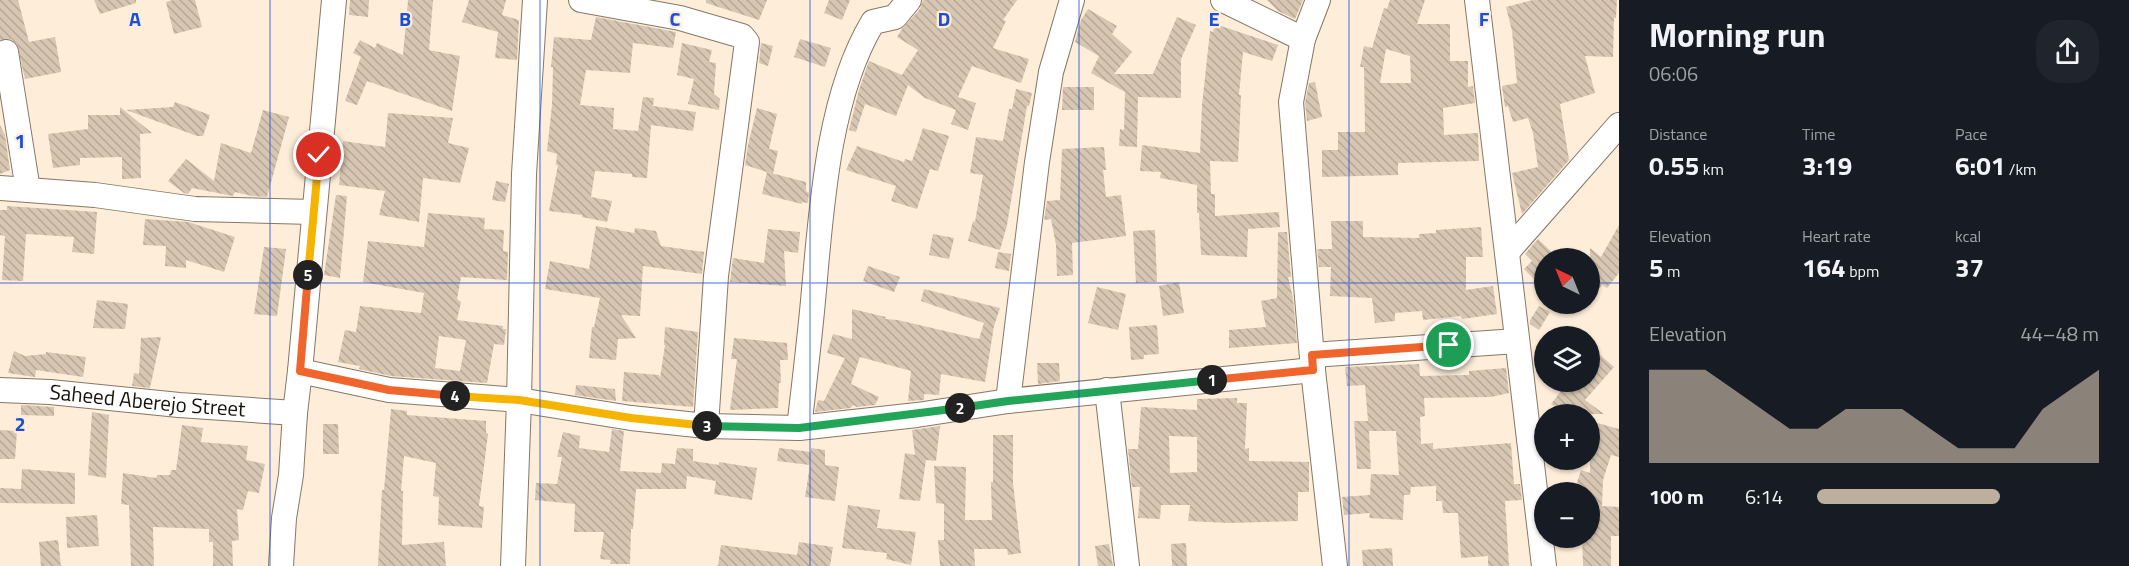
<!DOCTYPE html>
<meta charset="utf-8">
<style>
body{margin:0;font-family:"Titillium Web",sans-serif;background:#20242c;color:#f1f3f6;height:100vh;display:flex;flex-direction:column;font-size:22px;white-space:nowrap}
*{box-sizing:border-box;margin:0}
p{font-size:20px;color:#9ea1a6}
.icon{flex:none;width:33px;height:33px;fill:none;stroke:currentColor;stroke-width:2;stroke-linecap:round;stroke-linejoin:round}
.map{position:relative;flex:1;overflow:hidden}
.sheet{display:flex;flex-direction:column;background:#171b24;width:510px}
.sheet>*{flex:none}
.needle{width:39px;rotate:317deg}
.tools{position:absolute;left:1534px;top:248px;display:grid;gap:12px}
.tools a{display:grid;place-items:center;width:66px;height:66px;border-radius:50%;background:#171b24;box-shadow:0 2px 4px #0004;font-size:30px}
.pin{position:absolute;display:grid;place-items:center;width:51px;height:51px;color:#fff;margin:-26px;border:3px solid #fff;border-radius:50%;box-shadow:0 2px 6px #0007}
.km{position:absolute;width:30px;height:30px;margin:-15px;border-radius:50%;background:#222;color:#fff;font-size:16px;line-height:30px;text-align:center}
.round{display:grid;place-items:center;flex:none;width:63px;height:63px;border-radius:24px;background:#20242c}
.overview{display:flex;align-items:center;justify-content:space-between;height:102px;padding:0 30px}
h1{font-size:33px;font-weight:700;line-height:45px}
.figures{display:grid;grid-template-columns:repeat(3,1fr);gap:9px;height:102px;padding:6px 30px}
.figures div{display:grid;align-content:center}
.figures b{font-size:26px;font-weight:700}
.figures small{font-size:16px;font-weight:400}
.figures p{font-size:16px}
.chart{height:168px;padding:12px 30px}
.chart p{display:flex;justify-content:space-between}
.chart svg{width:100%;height:108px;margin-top:6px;fill:#bcaf9d;opacity:.7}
ul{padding:0 30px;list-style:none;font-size:20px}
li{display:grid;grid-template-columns:96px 72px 1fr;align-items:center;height:45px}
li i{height:15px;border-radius:8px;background:#bcaf9d}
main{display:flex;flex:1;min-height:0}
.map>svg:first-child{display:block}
.building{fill:url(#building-back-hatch);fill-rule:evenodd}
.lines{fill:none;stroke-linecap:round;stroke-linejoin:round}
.minor-casing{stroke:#867866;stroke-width:26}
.minor{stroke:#fff;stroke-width:24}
.split-1-casing{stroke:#fff;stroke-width:12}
.split-2-casing{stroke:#fff;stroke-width:12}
.split-3-casing{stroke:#fff;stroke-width:12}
.split-4-casing{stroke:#fff;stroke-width:12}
.split-5-casing{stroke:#fff;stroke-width:12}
.split-6-casing{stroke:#fff;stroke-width:12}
.split-1{stroke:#f0652b;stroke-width:8}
.split-2{stroke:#22a559;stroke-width:8}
.split-3{stroke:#22a559;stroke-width:8}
.split-4{stroke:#f5b400;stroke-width:8}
.split-5{stroke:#f0652b;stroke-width:8}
.split-6{stroke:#f5b400;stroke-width:8}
.grid{fill:none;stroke:#1d4ed8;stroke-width:1.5;stroke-opacity:0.55}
.labels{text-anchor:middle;stroke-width:4.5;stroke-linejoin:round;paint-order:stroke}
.street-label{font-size:21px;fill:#16110a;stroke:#fdedd9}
.grid-label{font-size:20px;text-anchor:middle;font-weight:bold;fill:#1d4ed8;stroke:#fdedd9;stroke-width:4.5;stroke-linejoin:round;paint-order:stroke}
</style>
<main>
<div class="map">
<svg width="1619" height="566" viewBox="0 0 1619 566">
<defs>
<pattern id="building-back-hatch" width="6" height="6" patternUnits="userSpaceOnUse" patternTransform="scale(1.5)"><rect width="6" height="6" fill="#d6c6b2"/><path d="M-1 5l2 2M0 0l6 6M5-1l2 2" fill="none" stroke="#b7a998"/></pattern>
</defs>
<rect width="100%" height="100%" fill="#fdedd9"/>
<path class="building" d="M0,0h18l11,42 26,-5 6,35 -36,7 -8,-35 -6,-5 -11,1z
M94,0h42v3l-36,11z
M173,0h22l7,27 -28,7 -8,-32z
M350,0h19l-1,17 -19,-2z
M408,0h25l-4,50 31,6 -8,55 -85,-30 -10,24 -12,-4 16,-44 -8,-4 7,-13 15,8 2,-5 26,12z
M469,0h37l-4,15 17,5 -2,40 -22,-2 3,-26 -36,-10z
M706,0h61l-8,20 -53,-17z
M829,0h21l-8,20 -18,-7z
M923,0h94l-14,20 3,1 -13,27 36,11 -8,24 -49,-17 -14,31 18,6 -8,27 -17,-6 5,-14 -31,-12 -17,-13 -12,31 -31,-12 -9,28 -7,-2 10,-40 10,-29 33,14 16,-25 -21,-13 5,-8 18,-20z
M1267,0h36l-8,19 -17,-8z
M1390,0h35l-8,24h33v37h18v26l5,-1 2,17 -32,5 1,27 34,-2 1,28 -81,2v12l-76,2v-27h16v-18h27l-1,-65h-4l4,-21 8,2 12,-40 3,1zM1386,49l24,7 1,27h-31z
M1533,0h84l-1,18h-2l-1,39 -28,-1 10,37 -35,11 9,56 -47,54 -10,-41 26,-6 -5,-34 -5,-15 -15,4 -5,-16 -3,1 -3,-21 15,-3 -5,-52 -6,-24z
M1088,9l29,17 -5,8 20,18 -18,22h39l24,-57 19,8 -15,34v39l-43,-1 -1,50 -18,-1 1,-17 4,1 1,-38 -34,-19 8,-17 -24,-14 6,-22z
M596,17l80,15 -3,16 -40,-5 -3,30 -44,-3 -6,35 34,3 -1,21 25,2 5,-34 11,1 -1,8 43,6 -3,19 -42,-6 -4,53 -15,-1v-3l-37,-3 -4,26 21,4 -5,21 -25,-5v-2l-33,-4 9,-46h-2l1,-11 -10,-3 5,-46 1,-38h-2l3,-30 37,3z
M1215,24l63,21 -6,16 -29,-9 -4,43h2l-3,67 -28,-1 1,33h4v22l64,-4 1,15 -32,2 -1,28 -46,-2 -2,-42h-2v-28l-37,-7 1,-6 -21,-1 2,-26 58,8 2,-48 8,-74 3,1z
M800,39l31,9 -6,19 -31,-10z
M682,43l30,7 -3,12 7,1 -2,31 6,5 -1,11 -31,-6 6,-25 -17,-4z
M761,43l12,3 -5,20 -9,-3z
M1315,82l7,35 -15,4 -2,-18 4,-20z
M1063,87h31v23h-32z
M1016,89l16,4 -3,13h-2l-20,119 -7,25 -32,-9 5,-20 2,1 8,-47 -13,-2 6,-36 27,4 6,-32h3z
M175,102l35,13 -7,21h-6l-71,-26 47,-3z
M120,107l32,26 -12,1 1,44 -19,1v-22l-42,1v7l-27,3 -5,-34 40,-5v-14h32z
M757,108l20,6 -8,35 9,2 -5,23 -28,-9 3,-20z
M263,110l26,7 -22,80 -15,-1 -17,-4 -2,4 -41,-8 -4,6 -4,-1 -16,-12 18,-22 28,22 7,-38 30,10z
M388,113l65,5 -5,25 21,5 -9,35 -37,-5 -4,44 -40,-7 6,-24 -46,-6 4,-44 42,6z
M0,125l5,10 5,35 -10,4z
M923,128l26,8 -11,35 -8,-2 -13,40 -26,-8 5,-15 -50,-16 11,-24 47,16 1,-3 7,2z
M1104,147l2,23h-3l3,27 15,-2 5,41 -54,7 1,32 -16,1 -1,-31 -5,-26 -7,1 3,-19 13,-1 2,-51z
M767,172l39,10v9l3,2 -1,10 -6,-1v2l-40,-10z
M496,181l13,3 -4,18 -13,-2z
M336,195l11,1 -7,82 -16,-3z
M7,206l90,6 -3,42 -22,-2 2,-15 -48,-3 -3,47 -21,-1 3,-44 -5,-1v-25h7z
M428,213l57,5 -1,11 20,1 -1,21 5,1 -1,28 -46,-3 -4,22 4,3 -4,18 46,6v3h3l-2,16 -10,-1 -7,39 -96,-7 -32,-7 1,-3 -22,-4 7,-32 11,2 4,-26 61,7 3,-20 -61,-11 5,-41 56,6zM439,336l27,4 -6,31 -25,-3z
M145,219l43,3 47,15 -11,35 -38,-12v8l-21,-2 1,-20 -23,-1z
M1331,221h32v16l56,1v-4l17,-1v-3l45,-3 2,30h-17v33l27,-4 4,28 -35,5 -1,-3 -38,4 -1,-9 -27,2v8l-20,2 -3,-25 -42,-2 1,-29h-12l-2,-18h15z
M1619,225v48l-12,15 -5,-3 -12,15v-52l11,9z
M596,226l38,7 1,-5 21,3 5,15 43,6 -2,22 -59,-8 -3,50 -19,-1 15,23 -18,1 -2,21 -27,-2 3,-31h2l6,-29 -55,-9 5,-28 39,8z
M768,229l32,3 -2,21 -14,-2 2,35 -56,-4 3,-24 31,5z
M1155,230l2,52 -21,1 -3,-52z
M1278,232h9l4,45h-3l5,21 4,45 -68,5v-18l37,-3 -5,-26 16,-3z
M933,234l21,4 -5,21 -20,-4z
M1538,239l20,19h-13v17l-2,-3 -8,8 -11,-11 8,-8 -7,-7z
M264,247l22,2 -9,67 -23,-2z
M998,252l13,2 -2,17 -14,-3z
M868,266l32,11 -6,15 -31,-11z
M1179,282l5,31 -21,3 -4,-30z
M1097,287l29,7 -8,36 -30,-7z
M924,289l76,19 -6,18 -9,56 -44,-8 -2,21 -15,-1v6l-16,1 3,-30 -51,-14 -9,27 28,13 -4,8 -18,2 -4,-2 -2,3 -36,4 3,-12 6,1 21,-43 -18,-5 6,-19 19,5v-30l34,8 -1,2 13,1 81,19 5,-16 -63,-22z
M97,300l31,4 -3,25 -32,-1z
M1539,306l11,6 -11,18 -9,-6v-4z
M1157,325l2,29 -15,1v4l-13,1 -2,-33z
M665,327l33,5 -5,75 -71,-6 2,-29 35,3 1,3 5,-33h-1z
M161,337l-11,51 -18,-2 2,-13 5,1 2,-36z
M734,338l53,5 1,17h-8l1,23h-2l-1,25 -48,2 7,-51h-6z
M1590,346l24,21 -29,33 19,14h-38l-15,-10 10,-13 -12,-10h41z
M14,351l11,5 21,-2v-2l40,5 -3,20 -47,-7 -1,7 -27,-4z
M1037,363h22l1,18 -22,3z
M1419,364l1,12 49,-1v-4l37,-3 3,25 -18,4 -67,1 1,18 -5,1 1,27 12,-1v6l78,-6 3,41h6l2,16 -17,1 4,65h-21v-10l-27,2 -3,-45h-15l-1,-12h-6v-15l-25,1 -1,8h-6l-1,25 -34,-2 1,-5 -26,2 -2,-18 28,-2 1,-21 28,1 -3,-44h-27l2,38h-14l-3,-48h14l-3,-36 -18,1 -2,-19z
M576,385l39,4 1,12 -41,-6z
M1237,398v5h10l-2,46 4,-1v13l60,1v30h-11v29l-69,2 -41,-2 2,-16h-29l-1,14 -22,-1 2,-31h-8l-4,-38h10l3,-42 56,3v-11zM1169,436l28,1v35l-27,1z
M21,405l33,2v9l-33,-1z
M391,409l16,2v4l79,6v12l2,1 -9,72 5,1 -2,21 -44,-3 1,-28 -6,-1 3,-33 -32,-7 -3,35h2l-1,54 42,-3 2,24h-68l4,-76h2z
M92,412l17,3 -3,63 -18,-3z
M1590,421l29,8v28l-8,-2 -8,25 -1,26 17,1v29h-8v30h-28l-1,-29h8v-45h-16l7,-22 9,3z
M323,424h15l1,30h-16z
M182,425l21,3 -2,14 47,4 -2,14 19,4 -6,29 -11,-2 -5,19 -6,-1 2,31 -7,1 1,25h-20v-24h-4v-13l-56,-2 1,39h-23l-2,-61 -8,-1 2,-31 33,5 1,-3h13l1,-5h5z
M940,426l-4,35 -10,-1 -6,41 -21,-2 6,-46 10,2 -3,-25z
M612,429l12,2 -4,40 41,2 1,-10 13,1 2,-16 16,1v12l26,4v-3l38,6 -5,32 -38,-6 2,-13 -29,-5 -1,13h-50l-3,40h-2l-1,35h-20l1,-4 -11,-1 4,-27h-30l1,-28 -40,-4 1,-17 21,1 5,-27h-5l6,-25 17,4 -1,12 30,4z
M0,430l17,1 -2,28h-15z
M993,435h20v48l8,70 -13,2 -1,-6h-33l1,17h-35l-2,-26h6v-36l-8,-1 -2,-37 32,1 -1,53h27l-1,-38h2z
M779,448l32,4v-4l14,2v15l14,2 -4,34 -30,-4 5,-32 -33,-4z
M22,469l53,4v31l-75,-1v-15l21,1z
M848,505l32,5 -3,18 39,4 -5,33 -25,-6 1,-6 -45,-5z
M97,515l2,31 -32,2 -1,-31z
M58,540l3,26h-20l-2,-24z
M799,542l34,5 -3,19h-112l3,-21 76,10z
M1186,543l1,23h-15l-1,-22z
M1109,544l4,22h-15l-3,-20z
M1392,548l1,18h-30l-1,-16z"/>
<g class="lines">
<defs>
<g id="minor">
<path d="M581,0l99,18 62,18 5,6 -31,234 -10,150"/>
<path d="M1223,0l80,39"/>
<path d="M1318,0l-15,39 -12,63 22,268 22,196"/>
<path d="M1477,0c24,188 44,377 67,566"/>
<path d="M6,52l22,138"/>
<path d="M0,188l95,7 100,14 118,3"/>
<path d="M1509,250l110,-125"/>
<path d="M1312,355l205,-14"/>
<path d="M300,371l89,19 130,10 112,18 75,8 93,2 118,-13 91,-14 305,-31"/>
<path id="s1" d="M0,390l50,2 129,13 116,8"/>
<path d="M1107,390l20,176"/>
<path d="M1008,401l29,-239 14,-90 21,-72"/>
<path d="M799,428c5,-42 10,-84 14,-127 8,-87 14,-203 60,-279l22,-5 14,-17"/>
<path d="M281,566l3,-48 7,-43 4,-62 5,-42 34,-371"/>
<path d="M513,566l6,-166 5,-226 11,-174"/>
</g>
</defs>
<use href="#minor" class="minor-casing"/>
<use href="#minor" class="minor"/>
</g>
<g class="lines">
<defs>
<path id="split-1" d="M1212,380l101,-10 -1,-15 137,-10"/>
<path id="split-2" d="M960,408l48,-7 204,-21"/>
<path id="split-3" d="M707,426l92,2 161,-20"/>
<path id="split-4" d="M455,396l64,4 112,18 76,8"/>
<path id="split-5" d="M308,275l-8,96 89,19 66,6"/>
<path id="split-6" d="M308,275l11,-120"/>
</defs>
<use href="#split-1" class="split-1-casing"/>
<use href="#split-2" class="split-2-casing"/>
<use href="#split-3" class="split-3-casing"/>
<use href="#split-4" class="split-4-casing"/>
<use href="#split-5" class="split-5-casing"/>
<use href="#split-6" class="split-6-casing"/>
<use href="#split-1" class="split-1"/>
<use href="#split-2" class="split-2"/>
<use href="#split-3" class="split-3"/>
<use href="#split-4" class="split-4"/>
<use href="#split-5" class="split-5"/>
<use href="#split-6" class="split-6"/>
</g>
<path class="grid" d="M270,0v566M540,0v566M810,0v566M1079,0v566M1349,0v566M0,283h1545M1590,283h29"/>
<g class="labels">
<g class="street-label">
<text dy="7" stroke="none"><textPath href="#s1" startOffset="148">Saheed Aberejo Street</textPath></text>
</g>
</g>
<g class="grid-label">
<text x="135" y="26">A</text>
<text x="405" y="26">B</text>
<text x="675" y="26">C</text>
<text x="944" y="26">D</text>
<text x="1214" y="26">E</text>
<text x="1484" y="26">F</text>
<text x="20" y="148">1</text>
<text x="20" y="431">2</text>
</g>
</svg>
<div class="tools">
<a><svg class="needle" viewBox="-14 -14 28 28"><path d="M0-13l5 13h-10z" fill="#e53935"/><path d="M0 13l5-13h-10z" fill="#9ea1a6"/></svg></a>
<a><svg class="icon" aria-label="layers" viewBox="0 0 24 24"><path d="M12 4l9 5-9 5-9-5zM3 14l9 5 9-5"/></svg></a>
<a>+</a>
<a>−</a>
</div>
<div class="pin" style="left:1449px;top:345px;background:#1e9e55"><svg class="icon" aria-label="arrive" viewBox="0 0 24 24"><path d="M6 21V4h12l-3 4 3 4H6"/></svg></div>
<div class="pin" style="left:319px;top:155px;background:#d93025"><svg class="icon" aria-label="check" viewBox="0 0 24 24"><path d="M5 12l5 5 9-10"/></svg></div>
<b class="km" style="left:1212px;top:380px">1</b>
<b class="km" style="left:960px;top:408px">2</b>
<b class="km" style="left:707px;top:426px">3</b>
<b class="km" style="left:455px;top:396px">4</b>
<b class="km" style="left:308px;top:275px">5</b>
</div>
<section class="sheet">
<div class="overview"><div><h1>Morning run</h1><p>06:06</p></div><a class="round"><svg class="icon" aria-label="share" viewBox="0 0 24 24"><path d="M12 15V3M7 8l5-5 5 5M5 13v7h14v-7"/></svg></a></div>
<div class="figures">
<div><p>Distance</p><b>0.55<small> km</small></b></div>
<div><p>Time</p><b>3:19</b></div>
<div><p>Pace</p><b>6:01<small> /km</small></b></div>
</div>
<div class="figures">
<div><p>Elevation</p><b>5<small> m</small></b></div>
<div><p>Heart rate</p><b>164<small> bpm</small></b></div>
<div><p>kcal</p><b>37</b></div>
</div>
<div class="chart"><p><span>Elevation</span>44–48 m</p>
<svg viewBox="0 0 160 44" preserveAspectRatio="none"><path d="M0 44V6L10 6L20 6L30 14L40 22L50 30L60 30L70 22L80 22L90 22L100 30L110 38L120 38L130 38L140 22L150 14L160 6V44z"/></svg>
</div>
<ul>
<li><b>100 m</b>6:14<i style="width:65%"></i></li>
</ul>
</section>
</main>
